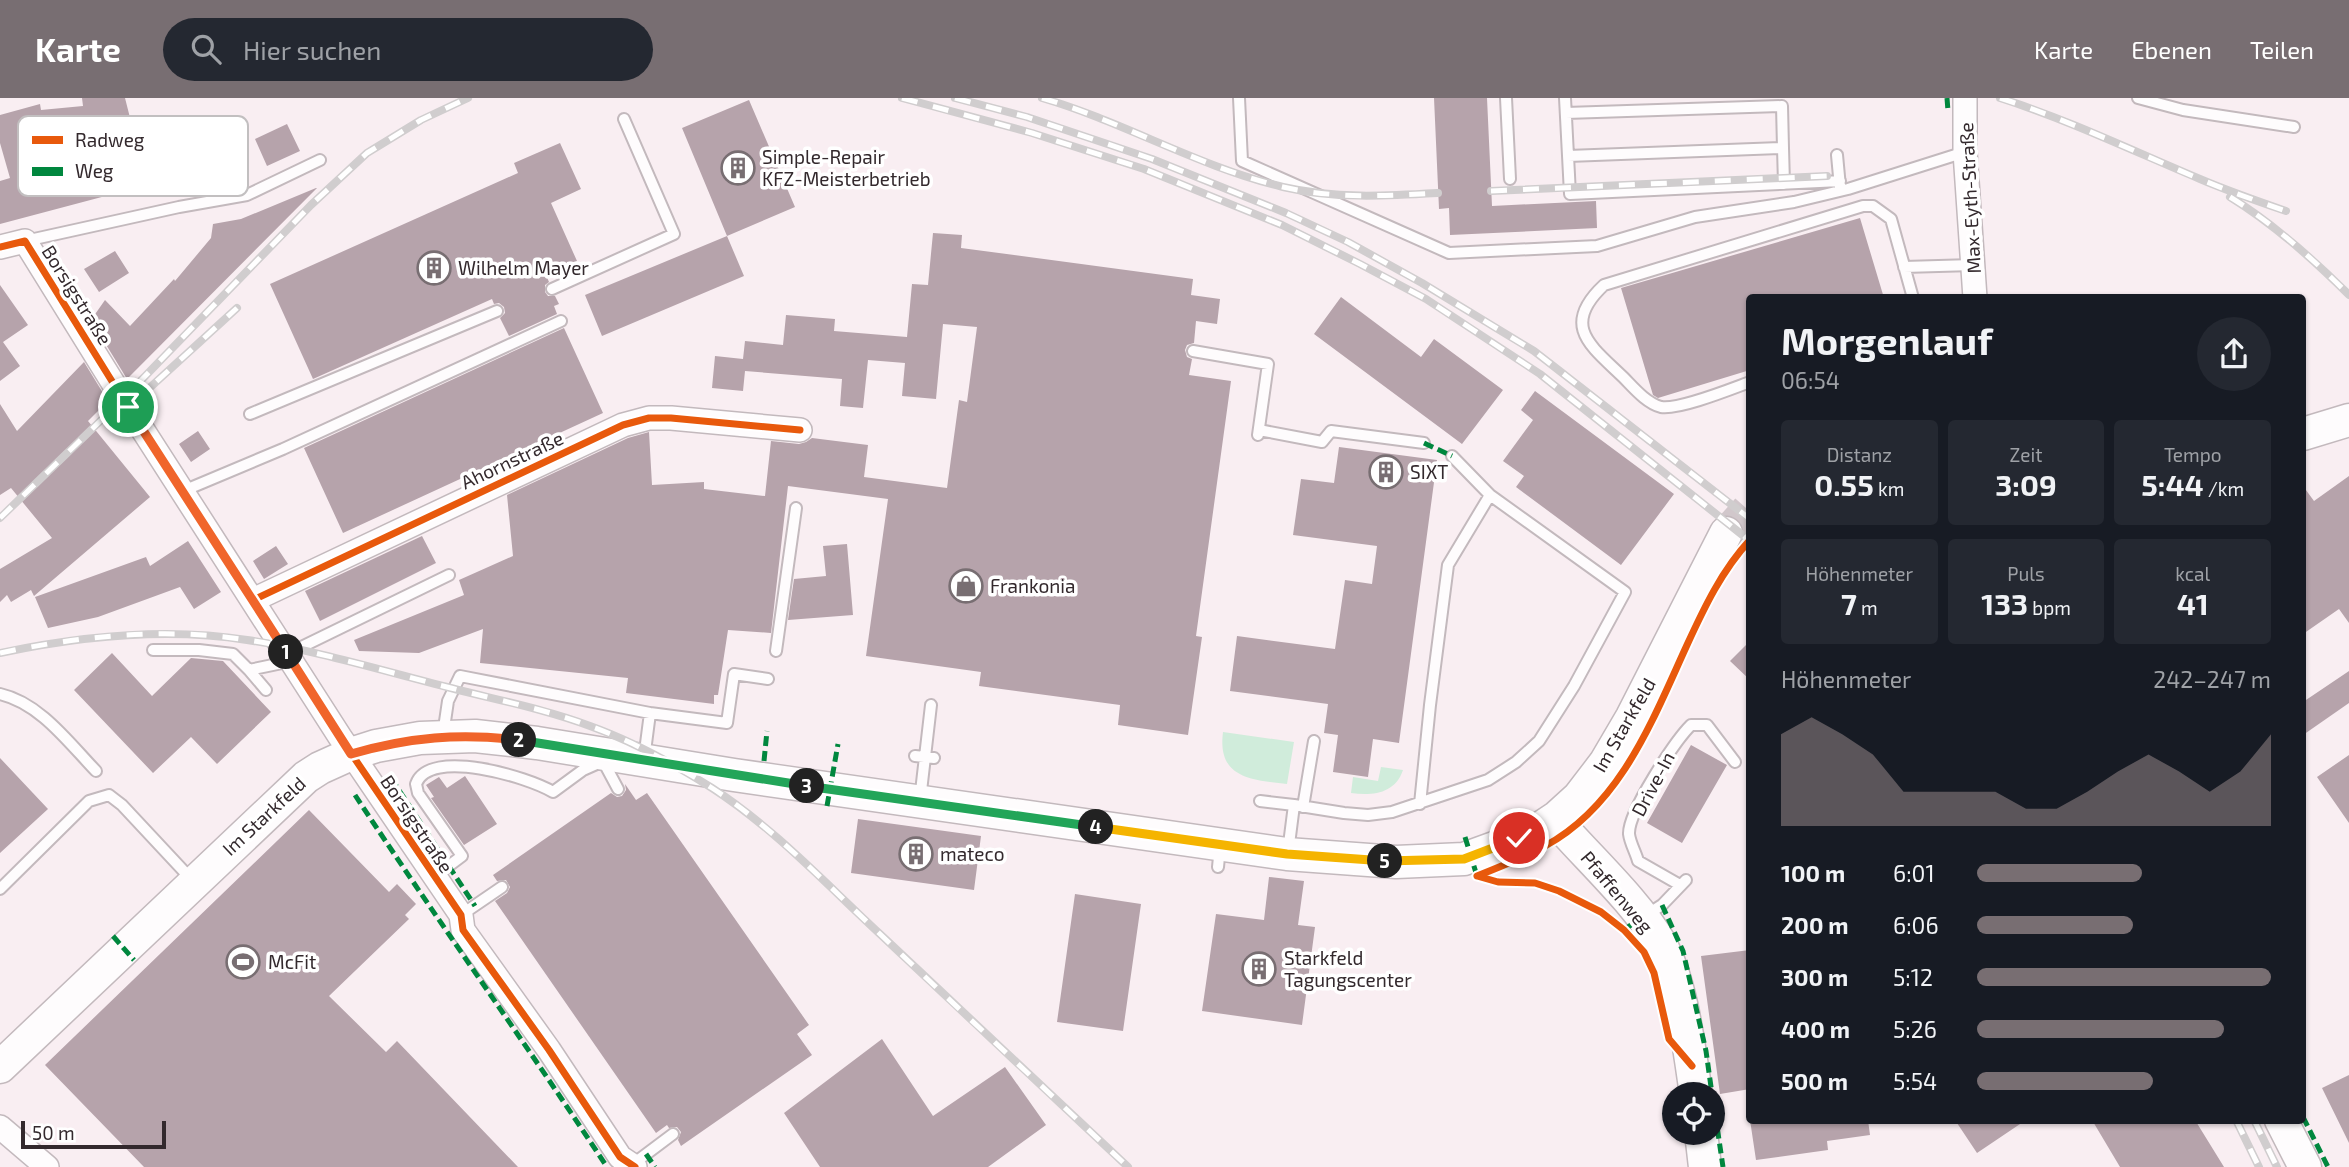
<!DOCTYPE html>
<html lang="de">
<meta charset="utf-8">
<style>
body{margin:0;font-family:"Exo 2",sans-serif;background:#242831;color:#f1f3f6;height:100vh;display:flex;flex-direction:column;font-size:26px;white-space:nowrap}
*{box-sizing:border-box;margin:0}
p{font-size:23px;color:#9ea1a6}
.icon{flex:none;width:38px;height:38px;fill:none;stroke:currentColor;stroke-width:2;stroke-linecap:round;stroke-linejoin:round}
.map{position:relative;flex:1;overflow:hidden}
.panel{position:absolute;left:1746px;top:196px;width:560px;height:830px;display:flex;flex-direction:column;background:#171b24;border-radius:7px;box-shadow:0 2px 5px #0004}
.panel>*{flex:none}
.tools{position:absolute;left:1662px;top:984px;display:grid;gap:14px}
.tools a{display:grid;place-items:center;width:63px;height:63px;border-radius:50%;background:#171b24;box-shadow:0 2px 5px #0004;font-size:35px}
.scale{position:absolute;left:21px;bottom:18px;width:145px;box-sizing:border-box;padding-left:7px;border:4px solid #33292d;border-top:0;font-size:19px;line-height:24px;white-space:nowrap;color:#33292d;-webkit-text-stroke:5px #fff;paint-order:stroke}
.pin{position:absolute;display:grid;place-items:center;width:60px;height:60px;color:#fff;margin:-30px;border:4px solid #fff;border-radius:50%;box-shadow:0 2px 7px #0007}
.km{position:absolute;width:35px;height:35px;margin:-18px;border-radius:50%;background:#222;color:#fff;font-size:19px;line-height:35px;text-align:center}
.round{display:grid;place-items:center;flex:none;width:74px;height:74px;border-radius:37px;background:#242831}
.head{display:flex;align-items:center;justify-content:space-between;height:119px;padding:0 35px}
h1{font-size:38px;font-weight:700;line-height:52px}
.stats{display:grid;grid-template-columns:repeat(3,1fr);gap:10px;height:119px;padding:7px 35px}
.stats div{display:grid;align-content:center;border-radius:7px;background:#242831;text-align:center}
.stats b{font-size:30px;font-weight:700}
.stats small{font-size:19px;font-weight:400}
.stats p{font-size:19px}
.chart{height:196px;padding:14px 35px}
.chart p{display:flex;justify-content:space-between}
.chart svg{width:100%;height:126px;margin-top:7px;fill:#786e72;opacity:.7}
ul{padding:0 35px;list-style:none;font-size:23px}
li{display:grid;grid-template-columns:112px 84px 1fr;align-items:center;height:52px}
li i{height:18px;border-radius:9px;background:#786e72}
header{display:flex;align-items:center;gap:42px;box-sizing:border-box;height:98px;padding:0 35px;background:#786e72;color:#fff}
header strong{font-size:33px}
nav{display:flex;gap:38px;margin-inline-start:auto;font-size:24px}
.search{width:490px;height:63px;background:#242831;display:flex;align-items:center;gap:18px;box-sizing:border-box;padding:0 24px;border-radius:38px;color:#9ea1a6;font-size:26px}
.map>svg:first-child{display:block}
.green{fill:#d0ecdb}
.building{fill:#b6a3ab}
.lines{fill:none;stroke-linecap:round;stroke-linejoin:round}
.secondary-tunnel{stroke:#d1c7cb;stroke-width:32;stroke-dasharray:32 16;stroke-linecap:butt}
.lane-casing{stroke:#c3b9bd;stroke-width:14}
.street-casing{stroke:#c3b9bd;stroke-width:26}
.secondary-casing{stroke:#c3b9bd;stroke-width:35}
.lane{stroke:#fefcfd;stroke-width:10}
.street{stroke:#fefcfd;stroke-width:23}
.secondary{stroke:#fefcfd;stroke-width:32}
.rail-casing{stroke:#d0cdce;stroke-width:8}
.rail{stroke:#fff;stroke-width:5;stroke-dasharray:16;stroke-linecap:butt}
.quiet{stroke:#00873e;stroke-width:5;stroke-dasharray:10 5;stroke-linecap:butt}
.cycleway-casing{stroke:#fff;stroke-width:11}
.cycleway{stroke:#e8590c;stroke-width:7}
.split-1-casing{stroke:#fff;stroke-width:14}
.split-2-casing{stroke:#fff;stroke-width:14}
.split-3-casing{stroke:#fff;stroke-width:14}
.split-4-casing{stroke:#fff;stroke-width:14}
.split-5-casing{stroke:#fff;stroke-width:14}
.split-6-casing{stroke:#fff;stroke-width:14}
.split-1{stroke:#f0652b;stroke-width:9}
.split-2{stroke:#f0652b;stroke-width:9}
.split-3{stroke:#22a559;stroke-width:9}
.split-4{stroke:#22a559;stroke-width:9}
.split-5{stroke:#f5b400;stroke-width:9}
.split-6{stroke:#f5b400;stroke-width:9}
.labels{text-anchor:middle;stroke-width:7;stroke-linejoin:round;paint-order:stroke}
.poi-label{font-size:19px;fill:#33292d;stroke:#fff;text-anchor:start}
.street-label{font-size:19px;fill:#33292d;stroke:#fff}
.key{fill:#fff;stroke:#c2bfc0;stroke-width:2}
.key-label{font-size:19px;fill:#33292d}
</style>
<header>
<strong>Karte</strong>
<div class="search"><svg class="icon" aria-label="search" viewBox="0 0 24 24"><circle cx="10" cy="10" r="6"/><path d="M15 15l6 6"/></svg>Hier suchen</div>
<nav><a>Karte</a><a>Ebenen</a><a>Teilen</a></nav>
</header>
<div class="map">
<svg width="2349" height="1069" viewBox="0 0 2349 1069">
<rect width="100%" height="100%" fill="#f9eef2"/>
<path class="green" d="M1223,634l71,10 -7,42c-36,-4 -70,-6 -64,-52z
M1381,669l22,3c-8,24 -31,26 -52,23l2,-16 25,4z"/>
<path class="building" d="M82,0h43l22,87 -147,39v-43l10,-3 -10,-35v-28l40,-11 1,6 42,-4z
M1434,0h53l5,108 104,-5 1,27 -147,7 -1,-27 -10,1z
M749,2l46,107 -68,29 -45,-108z
M287,26l13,27 -33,15 -12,-27z
M560,45l21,46 -30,14 26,58 -31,14 3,7 -4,3v7l3,4h7l4,8 -5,2 3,8 -48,22 -9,-18 5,-5 -1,-6 -5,-4 -5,1 -2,-5 -179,80 -43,-95 248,-111 -4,-10z
M316,90h1l-190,191 -36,-59 14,-20 25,26 44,-47 1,2 36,-43 2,-14 28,-5z
M1860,120l24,80h-134v72l-92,28 -5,-3 -32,-107z
M933,135l29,2 -1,13 232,31 -2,16 29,4 -3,25 -21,-3 -2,22 -7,2 -2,5 2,7 5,2 -3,16 42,6 -35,255 6,1 -14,98 -70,-10 2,-20 -141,-19 2,-14 -115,-16 22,-157 -100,-13 -17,147 -43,-3 -10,65h-4v9l-88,-11 2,-15 -148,-15 3,-34 -64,24 -60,-2 -5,-11 110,-45 -5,-15 54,-24 -6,-61 121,-57 21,-6 3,53 52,-3v7l61,7 6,-55 28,3 7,-2 6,-4 56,7 -4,32 83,11 12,-88 8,2 10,-75 -34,-3 -7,75 -34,-3 3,-33 -37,-3 -5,48 -23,-2 2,-27 -97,-8 -2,20 -31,-3 3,-32 28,3 2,-18 38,4 3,-30 49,4 -1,12 73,6 5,-53 16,1z
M727,138l17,40 -142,60 -17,-41z
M115,153l14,22 -30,19 -15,-23z
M0,187l28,40 -25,17 17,24 -20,15z
M1341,199l80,60 13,-18 69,51 -41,54 -148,-110z
M564,230l39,85 -260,120 -39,-85z
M84,264l24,39 -20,20 62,76 -116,99 -3,-6 -20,12 -4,-7 -7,7v-33l52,-31 -41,-50 -11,7v-91l17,27z
M1535,293l139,103 -53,71 -105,-78 8,-11 -21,-15 30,-41 -12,-10z
M198,333l12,18 -19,13 -12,-18z
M1339,349l98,13 -38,283 -26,-4 -5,38 -35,-5 5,-37 -14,-2 4,-29 -98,-13 7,-55 98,13 10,-69 27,4 5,-38 -84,-11 8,-56 33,4z
M2349,378v147l-10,-14 -36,25v-148l11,15z
M422,438l14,27 -116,58 -15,-30z
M188,443l33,51 -27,17 -14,-22 -82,30 -50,11 -13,-31 111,-40 4,9z
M847,446l6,71 -65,5 6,-41 32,-3 -3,-30z
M276,448l12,18 -24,15 -11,-18z
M1750,543v39l-20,-19z
M112,555l40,43 39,-38 32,3 48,51 -54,52 -26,-27 -38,36 -79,-83z
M2349,573v32l-46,32v-33z
M1691,647l36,20 -45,78 -35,-20z
M2349,657v68l-32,-46z
M0,660l48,51 -48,44z
M465,678l32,48 -33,21 -33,-47 3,-1 -8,-12 13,-8 8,11z
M625,686l11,16 11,-7 162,232 -12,9 15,21 -131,91 -3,-6 3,-8 -4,-5 -8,1 -2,-3 -11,8 -161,-232 12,-8 3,-6 -4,-7 -9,1 -4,-6 118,-82 6,4 5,-1 4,-6z
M309,712l80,82 8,-8 19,20 -11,11 4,4 -80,77 57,56 11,-11 121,126h-374l-99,-102z
M858,721l123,17 -7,54 -123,-17z
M1269,779l35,4 -6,44 17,2 -13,98 -100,-14 14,-97 48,6z
M1075,796l66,10 -18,127 -66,-9z
M1750,852v139l-30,5 -19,-138z
M882,941l51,77 72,-49 41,58 -58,42h-168l-36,-54z
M2349,977v68l-27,-55z
M1750,1022h118l2,15 -43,6 1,9 -72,10z
M1955,1022h71l-49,33z
M2092,1022h103l29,47h-104z"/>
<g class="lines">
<path class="secondary-tunnel" d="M1726,435l24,-27"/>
<defs>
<path id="lane" d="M1239,0l3,63 207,92 148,-7 98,-29 99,-15 54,-13 117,-37
M1506,0l4,81
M1565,0l5,96 270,-13
M2138,0l45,12 111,17
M1566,15l216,-7 1,42 -215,8
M1783,50l1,36
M1837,57l3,32
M25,143l154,-34 68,-12 73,-35
M1904,169l69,-2
M552,191l122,-55 -50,-115
M1193,253l75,13 -10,71
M1750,284c-19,7 -71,28 -89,25 -15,-4 -28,-20 -38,-30 -32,-31 -63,-51 -19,-92l259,-79h10l18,13 22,79
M250,316l247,-103
M1259,332l63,12 9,-11 93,12
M1452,358l38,39
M183,393l100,-42 278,-128
M153,552h46l34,4 16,16
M776,553l20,-143
M287,556l162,-79
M266,592l-17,-20 43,-9
M0,596c40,9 69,49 96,77
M443,637l5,-34 12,-25 190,37 77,10 7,-49 34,5
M915,658l19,2
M644,661l6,-46
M603,663l15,28
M920,702l11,-95
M1260,703l34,4
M1303,709l11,-66
M1288,754l6,-47 50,8 24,2 24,-3 96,-32 28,-18 23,-21 35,-55 51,-94 -135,-97 -42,70 -18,140 -10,99
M1218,769l2,-20
M434,779l28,-21 -44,-63 -2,-9c13,-37 112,-7 137,8l30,-22 18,-8
M1680,787l-42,-24c-2,-8 -8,-18 -9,-27 -1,-22 46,-93 62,-109h16l28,37
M0,791l89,-88 20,-6 13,10 71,76
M461,817l41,-28
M1645,818l17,-11 24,-25
M633,1066l40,-30"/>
<path id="street" d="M1965,0v54l10,146
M0,149l25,-6 98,158 217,338 121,178 2,15 86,120 71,107 15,10
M253,502l370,-175 26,-7h22l129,12
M0,1029l47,40"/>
<path id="secondary" d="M2303,336l46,-14
M1557,719l10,16c28,31 73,74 93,110 22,40 29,105 36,151
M0,969l306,-290 14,-9 31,-14 25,-8 44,-8 55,-2 62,7 197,32 553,79 109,8 68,-3 55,-20 23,-12 15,-10 22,-20 26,-34 27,-46 94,-184
M2281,1022l24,47
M1701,1034l4,35"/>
</defs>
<use href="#lane" class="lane-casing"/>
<use href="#street" class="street-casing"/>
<use href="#secondary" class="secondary-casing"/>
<use href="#lane" class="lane"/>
<use href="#street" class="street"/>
<use href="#secondary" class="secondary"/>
<defs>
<path id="rail" d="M902,0l130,35 112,36 138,56 78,39 66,35 114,75 210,167
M955,0l72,19 125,42 134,54 62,29 74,41 112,68 216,168
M1042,0c82,24 157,69 241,89 52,12 103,9 155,6
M2000,0c69,22 133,53 200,81 28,12 57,22 86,32
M1491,93l336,-15
M2230,99c44,27 83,62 119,98
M133,305l104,-95
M0,420l123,-119 188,-194 56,-52 54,-33 47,-22
M0,555c81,-17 165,-26 247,-13 69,10 136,31 204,48 46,12 94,21 139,38 42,15 84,38 122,62 62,40 114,96 168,146 82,78 165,155 248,233
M2236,1022l23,47
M2254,1022l23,47"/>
</defs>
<use href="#rail" class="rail-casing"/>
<use href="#rail" class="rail"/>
<path class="quiet" d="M1947,0l1,13
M1424,345l28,13
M764,663l3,-30
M391,680l84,128
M355,697c82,125 170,247 252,372
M827,708l11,-62
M1465,739l12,39 5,2
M1662,807l21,46 23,100 6,43
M1624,832l18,-13
M113,838l21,24
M1713,1001l10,68
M2303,1019l25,50
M646,1056l9,13"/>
<defs>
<path id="cycleway" d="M0,149l25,-6 98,158 217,338 121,178 2,15 86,120 71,107 15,10
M253,502l370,-175 26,-7h22l129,12
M1477,778c23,-9 46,-18 68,-30 76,-41 108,-127 142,-201 17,-37 35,-75 63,-105
M1477,778l21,6 37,1 24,8 42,21 23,18 20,22 10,21 15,66 23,27"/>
</defs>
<use href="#cycleway" class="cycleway-casing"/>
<use href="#cycleway" class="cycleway"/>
</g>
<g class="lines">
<defs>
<path id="split-1" d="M128,309l158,245"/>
<path id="split-2" d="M286,554l65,102c59,-17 108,-21 168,-14"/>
<path id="split-3" d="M519,642l288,46"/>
<path id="split-4" d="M807,688l289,41"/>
<path id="split-5" d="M1096,729l191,27 98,7"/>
<path id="split-6" d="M1385,763l79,-2 55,-21"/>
</defs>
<use href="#split-1" class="split-1-casing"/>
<use href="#split-2" class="split-2-casing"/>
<use href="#split-3" class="split-3-casing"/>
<use href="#split-4" class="split-4-casing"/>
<use href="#split-5" class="split-5-casing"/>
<use href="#split-6" class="split-6-casing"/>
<use href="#split-1" class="split-1"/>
<use href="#split-2" class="split-2"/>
<use href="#split-3" class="split-3"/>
<use href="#split-4" class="split-4"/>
<use href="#split-5" class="split-5"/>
<use href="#split-6" class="split-6"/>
</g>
<defs>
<symbol id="building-ring" viewBox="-11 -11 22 22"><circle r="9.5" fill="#fff" stroke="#786e72" stroke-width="1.5"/><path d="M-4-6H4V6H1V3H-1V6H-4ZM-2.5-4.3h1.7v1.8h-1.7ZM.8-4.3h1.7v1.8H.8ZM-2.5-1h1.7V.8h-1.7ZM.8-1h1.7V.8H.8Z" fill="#786e72"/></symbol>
<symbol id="shop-ring" viewBox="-11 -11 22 22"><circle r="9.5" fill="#fff" stroke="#786e72" stroke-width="1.5"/><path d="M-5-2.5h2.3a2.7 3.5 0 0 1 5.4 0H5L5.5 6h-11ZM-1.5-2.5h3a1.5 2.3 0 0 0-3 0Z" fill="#786e72"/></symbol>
<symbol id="stadium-ring" viewBox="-11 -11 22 22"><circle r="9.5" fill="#fff" stroke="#786e72" stroke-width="1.5"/><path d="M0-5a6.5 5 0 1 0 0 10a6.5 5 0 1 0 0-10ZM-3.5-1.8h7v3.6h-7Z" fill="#786e72"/></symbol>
</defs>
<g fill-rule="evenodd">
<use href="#building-ring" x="719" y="51" width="38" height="38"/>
<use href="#building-ring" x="415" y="151" width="38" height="38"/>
<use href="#building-ring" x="1367" y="355" width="38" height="38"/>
<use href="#shop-ring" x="947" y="469" width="38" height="38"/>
<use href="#building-ring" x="897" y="737" width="38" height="38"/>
<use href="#stadium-ring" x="224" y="845" width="38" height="38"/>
<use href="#building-ring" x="1240" y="852" width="38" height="38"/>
</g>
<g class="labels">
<g class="poi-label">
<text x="762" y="66">Simple-Repair<tspan x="762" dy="22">KFZ-Meisterbetrieb</tspan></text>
<text x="458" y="177">Wilhelm Mayer</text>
<text x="1410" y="381">SIXT</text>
<text x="990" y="495">Frankonia</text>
<text x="940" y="763">mateco</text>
<text x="1284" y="867">Starkfeld<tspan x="1284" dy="22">Tagungscenter</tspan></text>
<text x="268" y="871">McFit</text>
</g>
<g class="street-label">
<text transform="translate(1970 100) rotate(-93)" y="7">Max-Eyth-Straße</text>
<text transform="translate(77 197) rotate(58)" y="7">Borsigstraße</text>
<text transform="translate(512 362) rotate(-25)" y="7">Ahornstraße</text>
<text transform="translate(1624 627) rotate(-60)" y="7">Im Starkfeld</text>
<text transform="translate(1653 686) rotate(-62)" y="7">Drive-In</text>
<text transform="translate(264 718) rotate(-43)" y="7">Im Starkfeld</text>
<text transform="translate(417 726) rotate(56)" y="7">Borsigstraße</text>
<text transform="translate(1617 794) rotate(50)" y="7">Pfaffenweg</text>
</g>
</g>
<rect x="18" y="18" width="230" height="80" rx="10" class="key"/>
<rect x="32" y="38" width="31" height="8" fill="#e8590c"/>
<rect x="32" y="69" width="31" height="9" fill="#00873e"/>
<g class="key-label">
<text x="75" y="49">Radweg</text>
<text x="75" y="80">Weg</text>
</g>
</svg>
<div class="tools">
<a><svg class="icon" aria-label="locate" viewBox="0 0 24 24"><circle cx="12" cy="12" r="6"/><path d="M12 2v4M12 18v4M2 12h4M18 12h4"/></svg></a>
</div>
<div class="scale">50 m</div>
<div class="pin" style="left:128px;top:309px;background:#1e9e55"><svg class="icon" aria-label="arrive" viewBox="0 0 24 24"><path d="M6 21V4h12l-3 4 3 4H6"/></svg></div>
<div class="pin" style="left:1519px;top:740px;background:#d93025"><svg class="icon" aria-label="check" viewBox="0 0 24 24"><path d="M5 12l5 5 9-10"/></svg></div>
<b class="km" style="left:286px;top:554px">1</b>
<b class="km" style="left:519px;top:642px">2</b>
<b class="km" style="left:807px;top:688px">3</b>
<b class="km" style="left:1096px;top:729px">4</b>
<b class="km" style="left:1385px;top:763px">5</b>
<section class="panel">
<div class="head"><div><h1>Morgenlauf</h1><p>06:54</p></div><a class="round"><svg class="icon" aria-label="share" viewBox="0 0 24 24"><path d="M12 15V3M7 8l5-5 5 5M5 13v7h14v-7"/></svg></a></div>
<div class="stats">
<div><p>Distanz</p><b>0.55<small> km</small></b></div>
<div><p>Zeit</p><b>3:09</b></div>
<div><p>Tempo</p><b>5:44<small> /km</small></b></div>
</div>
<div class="stats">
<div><p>Höhenmeter</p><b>7<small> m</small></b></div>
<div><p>Puls</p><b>133<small> bpm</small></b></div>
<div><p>kcal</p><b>41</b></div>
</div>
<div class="chart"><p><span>Höhenmeter</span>242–247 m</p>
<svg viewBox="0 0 160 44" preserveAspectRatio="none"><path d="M0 44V12L10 6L20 12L30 19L40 32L50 32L60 32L70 32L80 38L90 38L100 32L110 25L120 19L130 25L140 32L150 25L160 12V44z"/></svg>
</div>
<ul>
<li><b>100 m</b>6:01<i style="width:56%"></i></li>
<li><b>200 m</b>6:06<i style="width:53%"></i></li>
<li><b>300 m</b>5:12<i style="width:100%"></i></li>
<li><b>400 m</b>5:26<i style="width:84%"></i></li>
<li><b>500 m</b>5:54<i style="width:60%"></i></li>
</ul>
</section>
</div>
